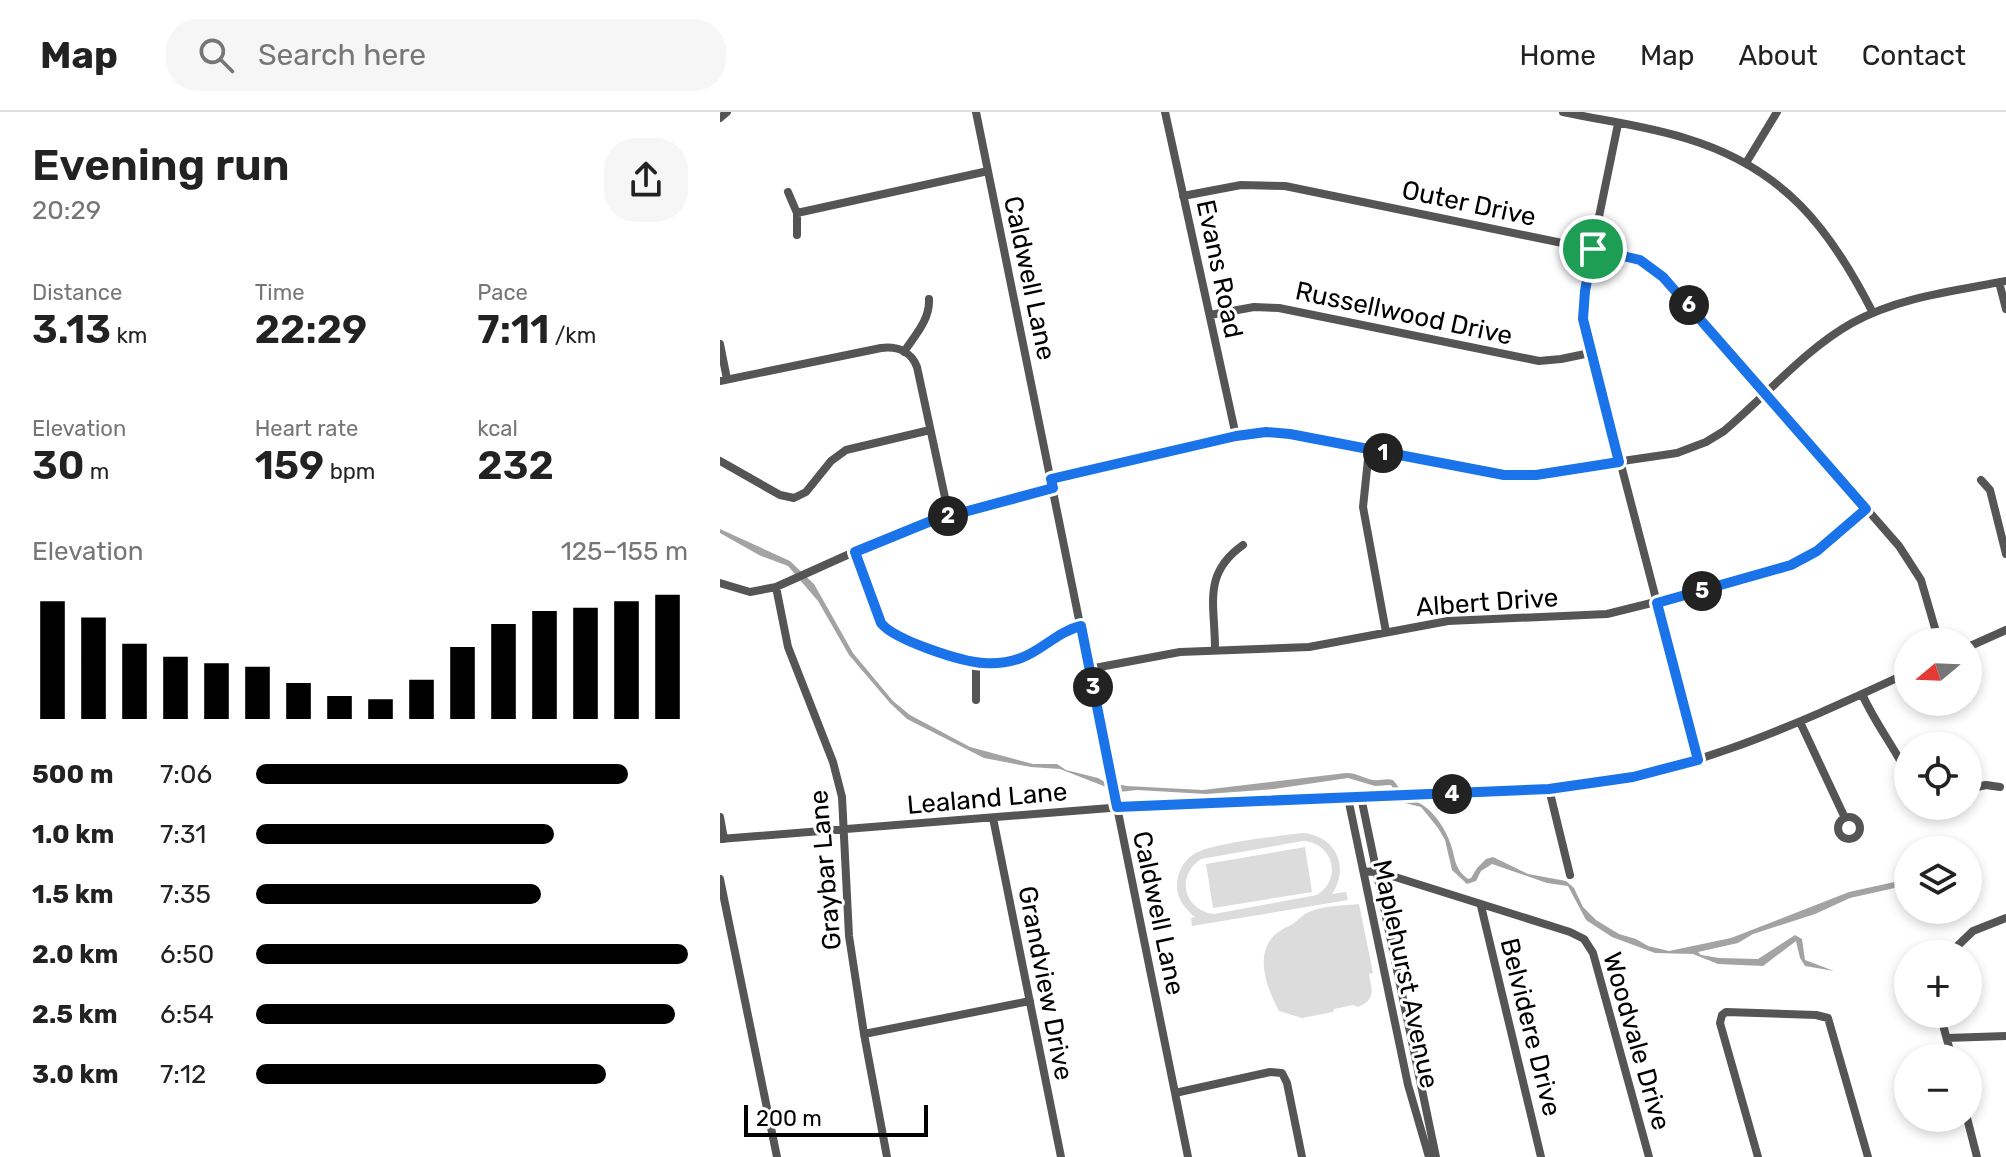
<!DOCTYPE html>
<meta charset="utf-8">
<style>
body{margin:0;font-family:Rubik,sans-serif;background:#f6f6f6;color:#222;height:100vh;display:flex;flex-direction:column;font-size:30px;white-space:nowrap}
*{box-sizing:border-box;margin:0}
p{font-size:26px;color:#767676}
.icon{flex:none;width:44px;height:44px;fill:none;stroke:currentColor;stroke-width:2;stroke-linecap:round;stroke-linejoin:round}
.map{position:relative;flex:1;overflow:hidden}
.sheet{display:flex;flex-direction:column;background:#fff;width:720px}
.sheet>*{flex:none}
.needle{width:52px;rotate:251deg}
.fabs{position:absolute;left:1174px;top:516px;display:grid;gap:16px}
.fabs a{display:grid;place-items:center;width:88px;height:88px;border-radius:50%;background:#fff;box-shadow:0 4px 12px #0003;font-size:40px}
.scale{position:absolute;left:24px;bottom:20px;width:184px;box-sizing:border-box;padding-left:8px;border:4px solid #000;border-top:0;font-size:22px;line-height:28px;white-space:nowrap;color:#000;-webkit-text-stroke:6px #fff;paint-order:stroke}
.pin{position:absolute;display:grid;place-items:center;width:68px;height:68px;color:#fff;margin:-34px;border:4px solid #fff;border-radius:50%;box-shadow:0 2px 8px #0007}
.km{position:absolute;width:40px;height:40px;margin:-20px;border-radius:50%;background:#222;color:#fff;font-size:22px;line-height:40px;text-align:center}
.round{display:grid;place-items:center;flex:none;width:84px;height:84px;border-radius:32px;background:#f6f6f6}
.summary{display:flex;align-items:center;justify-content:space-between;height:136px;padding:0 32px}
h1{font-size:44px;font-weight:600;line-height:60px}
.figures{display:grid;grid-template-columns:repeat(3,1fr);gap:12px;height:136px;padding:8px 32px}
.figures div{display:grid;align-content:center}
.figures b{font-size:40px;font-weight:600}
.figures small{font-size:22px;font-weight:400}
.figures p{font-size:22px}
.chart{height:224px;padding:16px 32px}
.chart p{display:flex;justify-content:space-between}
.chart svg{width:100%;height:144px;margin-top:8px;stroke:#000;stroke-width:6}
ul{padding:0 32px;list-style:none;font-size:26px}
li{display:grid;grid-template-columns:128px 96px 1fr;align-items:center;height:60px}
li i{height:20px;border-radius:10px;background:#000}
header{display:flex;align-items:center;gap:48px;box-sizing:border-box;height:112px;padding:0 40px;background:#fff;border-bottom:2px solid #e0e0e0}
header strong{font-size:38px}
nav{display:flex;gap:44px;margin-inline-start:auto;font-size:28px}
.search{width:560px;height:72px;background:#f6f6f6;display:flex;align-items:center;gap:20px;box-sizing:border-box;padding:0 28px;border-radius:32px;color:#767676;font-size:30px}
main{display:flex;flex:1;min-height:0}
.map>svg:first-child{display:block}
.green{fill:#dcdcdc;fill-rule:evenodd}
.water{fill:#a3a3a3}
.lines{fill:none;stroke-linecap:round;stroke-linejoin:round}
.minor{stroke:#555;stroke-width:8}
.route-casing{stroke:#fff;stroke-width:16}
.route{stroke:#1a73e8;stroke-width:10}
.labels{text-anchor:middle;stroke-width:6;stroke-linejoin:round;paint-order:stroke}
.street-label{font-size:26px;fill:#000;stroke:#fff}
</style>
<header>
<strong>Map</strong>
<div class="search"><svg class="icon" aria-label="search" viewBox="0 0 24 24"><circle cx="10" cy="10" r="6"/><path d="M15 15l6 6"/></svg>Search here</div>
<nav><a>Home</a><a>Map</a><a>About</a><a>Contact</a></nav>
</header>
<main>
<section class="sheet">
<div class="summary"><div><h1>Evening run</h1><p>20:29</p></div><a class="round"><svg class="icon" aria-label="share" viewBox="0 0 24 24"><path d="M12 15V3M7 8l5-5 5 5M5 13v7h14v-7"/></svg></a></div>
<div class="figures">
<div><p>Distance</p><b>3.13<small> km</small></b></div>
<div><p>Time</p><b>22:29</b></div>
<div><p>Pace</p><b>7:11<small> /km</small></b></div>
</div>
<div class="figures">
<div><p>Elevation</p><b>30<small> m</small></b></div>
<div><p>Heart rate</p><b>159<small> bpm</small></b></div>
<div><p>kcal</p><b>232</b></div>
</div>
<div class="chart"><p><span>Elevation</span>125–155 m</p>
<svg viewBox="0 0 160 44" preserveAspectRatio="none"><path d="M5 44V8M15 44V13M25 44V21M35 44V25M45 44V27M55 44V28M65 44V33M75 44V37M85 44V38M95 44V32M105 44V22M115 44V15M125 44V11M135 44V10M145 44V8M155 44V6"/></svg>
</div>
<ul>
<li><b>500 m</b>7:06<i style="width:86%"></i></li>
<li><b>1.0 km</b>7:31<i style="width:69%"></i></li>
<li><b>1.5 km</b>7:35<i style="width:66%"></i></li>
<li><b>2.0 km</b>6:50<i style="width:100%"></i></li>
<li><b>2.5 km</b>6:54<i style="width:97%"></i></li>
<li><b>3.0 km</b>7:12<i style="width:81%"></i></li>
</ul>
</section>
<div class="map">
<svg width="1286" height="1045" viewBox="0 0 1286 1045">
<rect width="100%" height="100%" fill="#fff"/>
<path class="green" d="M583,721c33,3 47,34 29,61l14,-2 2,8 -156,26 -1,-8 4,-1c-10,-8 -18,-18 -18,-31 0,-13 6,-25 17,-32 18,-11 85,-18 109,-21zM583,729c30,2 40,37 14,54l-103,19c-30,-4 -39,-37 -13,-55z
M585,735l7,45 -99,16 -7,-44z
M639,792l14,69 -4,1c3,17 7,25 -11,33l-5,-2 -19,4 -1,3 -31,6 -23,-7c-16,-30 -28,-69 10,-85 7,-3 12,-11 20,-14 15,-7 34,-6 50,-8z"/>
<path class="water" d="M0,417l70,32 24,23 39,69 40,48 17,14 60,32 63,17h24l9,6 32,8 7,4 22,4 76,4 143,-17c11,0 17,5 27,7 7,1 13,-2 20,0l15,19c20,3 37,27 43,46 5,15 3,23 17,34l3,-1 6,-10 9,-9 7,-2 35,17 38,7 8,7 9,19 13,13 23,14 17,5 12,7 21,5 62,-13 118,-46 59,-13v6l-58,13 -35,16 -62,20 -15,9 -40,9 3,3 18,3 39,1 37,-24 7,4 3,21 29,11 -29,-5 -5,-8 -4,-17 -33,25 -45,-2 -25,-10 -38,-1 -43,-16 -26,-17 -18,-34 -21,-3 -55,-19 -11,7 -5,10 -9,3 -15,-14 -7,-30 -7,-12 -17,-21 -20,-5 -10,-17 -16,1 -27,-8 -74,11 -68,5 -69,-4 -18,2 -59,-23 -29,-2 -47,-9 -77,-39 -17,-16 -41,-48 -31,-54 -30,-35 -29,-11 -39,-22z"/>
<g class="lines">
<path class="minor" d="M256,0l212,1045
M445,0l71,324
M843,0c42,9 85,14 125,27 95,29 142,89 185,174
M0,6l7,-6
M898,12l-32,156 -3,39 115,441
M1026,51l31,-51
M68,80l9,21v22
M463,84l58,-11 44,1 345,71 23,11 20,19 226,259 22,34 18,62
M77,101l191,-42
M1279,170l7,27
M490,203l44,-8 25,1 260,53 22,-2 29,-6
M0,232l7,35
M184,240c11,-17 26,-32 25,-53
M0,269l161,-33c16,-2 30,3 36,19l32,149
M649,338l-6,57 23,125
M0,349l60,34 14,3 12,-6 25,-31 15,-11 84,-20
M331,367l185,-43 30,-4 24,2 187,37 44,5 156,-23 29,-11 18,-11c42,-35 80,-81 128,-108 47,-26 102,-32 154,-42
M1261,368l9,10 16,64
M135,440c7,16 20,65 28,75 9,11 80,34 97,36 12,1 25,0 37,-3 24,-8 39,-29 64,-34
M0,471l30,9 26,-5 98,-44 57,-22 122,-33
M56,475l12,60 45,115 9,35 7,139 15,98 23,123
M1248,535l38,-17
M495,537c0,-45 -13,-75 28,-104
M256,550v38
M369,557l91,-17 129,-5 139,-26 159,-7 133,-33 51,-16 26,-14 49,-42
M1142,582c13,29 32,53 46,81
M1080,610l45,96
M829,677l21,86
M1248,677l18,-4 14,2
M641,685l75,360
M628,686l60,287 21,72
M0,705l4,22
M1118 716a11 11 0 1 1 22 0a11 11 0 1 1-22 0Z
M273,706l68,339
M0,727l428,-34 393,-15c131,-8 250,-63 367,-117
M644,760l12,-1 194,61 14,7 9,14 56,204
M0,767l57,278
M761,794l60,251
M1229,842l24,-23 33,-13
M1220,902l12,44
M144,922l166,-33
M1227,926l59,-2
M455,981l95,-21 12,1 5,10 15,74
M1247,1006l10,39
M1038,1045l-38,-134 2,-8 4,-3 90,3 12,3 40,139"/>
</g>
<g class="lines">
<defs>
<path id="route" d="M873,137l47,11 23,17 203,232 -49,42 -26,14 -134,38 41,157 -65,17 -84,12 -432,18 -36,-181c-23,5 -38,24 -60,32 -11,4 -24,6 -37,5 -22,-1 -90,-23 -103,-40l-26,-71 76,-31 122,-33 -2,-9 185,-43 30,-4 24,2 214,41h32l83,-13 -36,-143 2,-28z"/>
</defs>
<use href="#route" class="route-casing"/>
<use href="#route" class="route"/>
</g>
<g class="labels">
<g class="street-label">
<text transform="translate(749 91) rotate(12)" y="9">Outer Drive</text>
<text transform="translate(500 157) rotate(78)" y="9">Evans Road</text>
<text transform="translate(310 166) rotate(78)" y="9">Caldwell Lane</text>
<text transform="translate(684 201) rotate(12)" y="9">Russellwood Drive</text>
<text transform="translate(767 490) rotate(-4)" y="9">Albert Drive</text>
<text transform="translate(267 686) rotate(-5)" y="9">Lealand Lane</text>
<text transform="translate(105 758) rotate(-95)" y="9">Graybar Lane</text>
<text transform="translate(439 801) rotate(78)" y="9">Caldwell Lane</text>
<text transform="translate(686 862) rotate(78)" y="9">Maplehurst Avenue</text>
<text transform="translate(326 871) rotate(79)" y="9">Grandview Drive</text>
<text transform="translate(811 915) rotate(76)" y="9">Belvidere Drive</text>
<text transform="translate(917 929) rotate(74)" y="9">Woodvale Drive</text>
</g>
</g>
</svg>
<div class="fabs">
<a><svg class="needle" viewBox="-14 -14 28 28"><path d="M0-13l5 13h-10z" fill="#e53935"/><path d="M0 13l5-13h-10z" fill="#767676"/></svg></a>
<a><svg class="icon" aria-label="locate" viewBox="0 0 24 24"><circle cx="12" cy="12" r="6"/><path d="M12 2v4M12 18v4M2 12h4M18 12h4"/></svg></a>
<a><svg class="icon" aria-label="layers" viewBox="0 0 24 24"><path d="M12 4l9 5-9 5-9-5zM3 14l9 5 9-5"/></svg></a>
<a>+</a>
<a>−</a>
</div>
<div class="scale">200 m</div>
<div class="pin" style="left:873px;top:137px;background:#1e9e55"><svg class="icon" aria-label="arrive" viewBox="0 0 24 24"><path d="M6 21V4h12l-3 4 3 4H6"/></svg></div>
<b class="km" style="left:663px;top:341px">1</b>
<b class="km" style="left:228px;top:404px">2</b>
<b class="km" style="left:373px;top:575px">3</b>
<b class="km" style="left:732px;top:682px">4</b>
<b class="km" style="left:982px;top:479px">5</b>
<b class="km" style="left:969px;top:193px">6</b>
</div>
</main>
